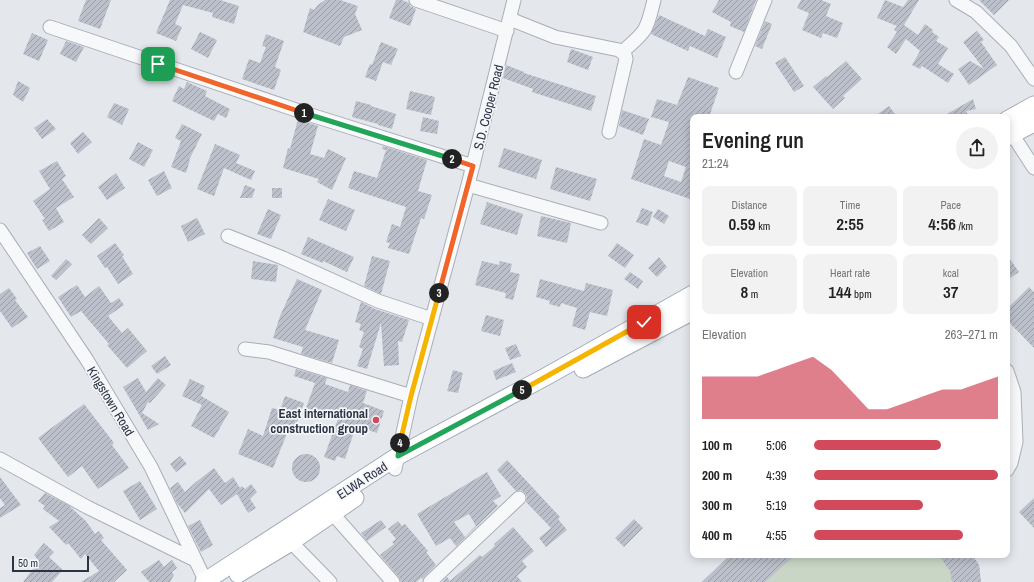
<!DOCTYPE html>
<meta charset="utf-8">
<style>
body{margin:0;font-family:"Archivo Narrow",sans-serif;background:#f2f2f2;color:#222;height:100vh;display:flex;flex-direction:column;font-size:15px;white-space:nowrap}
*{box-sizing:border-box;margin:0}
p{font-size:13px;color:#767676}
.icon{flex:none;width:22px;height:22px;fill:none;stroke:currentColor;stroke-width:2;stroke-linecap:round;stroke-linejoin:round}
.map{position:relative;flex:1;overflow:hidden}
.side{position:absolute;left:690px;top:114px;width:320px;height:444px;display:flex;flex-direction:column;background:#fff;border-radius:8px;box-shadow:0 2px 10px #0003}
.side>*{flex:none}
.scale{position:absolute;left:12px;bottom:10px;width:77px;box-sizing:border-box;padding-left:4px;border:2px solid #2b3445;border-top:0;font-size:11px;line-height:14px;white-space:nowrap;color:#2b3445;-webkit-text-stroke:3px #f4f6f9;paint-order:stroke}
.pin{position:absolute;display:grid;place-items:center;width:34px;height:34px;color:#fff;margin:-17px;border-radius:8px;box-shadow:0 2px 6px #0006}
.km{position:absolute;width:20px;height:20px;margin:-10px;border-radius:50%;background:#222;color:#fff;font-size:11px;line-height:20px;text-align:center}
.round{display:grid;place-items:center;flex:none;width:42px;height:42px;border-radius:21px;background:#f2f2f2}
.head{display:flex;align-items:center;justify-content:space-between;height:68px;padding:0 12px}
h1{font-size:22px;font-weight:600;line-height:30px}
.figures{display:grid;grid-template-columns:repeat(3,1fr);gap:6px;height:68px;padding:4px 12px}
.figures div{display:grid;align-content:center;border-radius:8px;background:#f2f2f2;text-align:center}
.figures b{font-size:17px;font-weight:600}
.figures small{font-size:11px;font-weight:400}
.figures p{font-size:11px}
.chart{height:112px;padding:8px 12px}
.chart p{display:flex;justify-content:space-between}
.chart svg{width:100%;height:72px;margin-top:4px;fill:#d1495b;opacity:.7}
ul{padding:0 12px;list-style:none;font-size:13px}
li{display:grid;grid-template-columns:64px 48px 1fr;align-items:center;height:30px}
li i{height:10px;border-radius:5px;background:#d1495b}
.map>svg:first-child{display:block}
.pitch{fill:#c9d6c5}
.building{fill:url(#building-hatch);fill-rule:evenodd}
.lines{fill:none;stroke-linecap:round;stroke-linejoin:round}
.minor-casing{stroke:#a9aeb7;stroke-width:15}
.major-casing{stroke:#a3abb8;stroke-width:19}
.minor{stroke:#f7f8fa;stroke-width:13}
.major{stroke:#fff;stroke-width:17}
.split-1-casing{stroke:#fff;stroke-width:8}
.split-2-casing{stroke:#fff;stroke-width:8}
.split-3-casing{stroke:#fff;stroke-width:8}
.split-4-casing{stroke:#fff;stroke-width:8}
.split-5-casing{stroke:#fff;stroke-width:8}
.split-6-casing{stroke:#fff;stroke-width:8}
.split-1{stroke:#f0652b;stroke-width:5}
.split-2{stroke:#22a559;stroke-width:5}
.split-3{stroke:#f0652b;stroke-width:5}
.split-4{stroke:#f5b400;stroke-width:5}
.split-5{stroke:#22a559;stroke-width:5}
.split-6{stroke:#f5b400;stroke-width:5}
.poi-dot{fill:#d1495b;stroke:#f4f6f9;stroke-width:1.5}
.labels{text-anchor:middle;stroke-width:3.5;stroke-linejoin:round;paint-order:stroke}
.street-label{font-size:13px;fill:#2b3445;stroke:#f4f6f9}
.poi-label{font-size:13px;font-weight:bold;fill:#2b3445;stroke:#f4f6f9;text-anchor:end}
</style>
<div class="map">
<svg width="1034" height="582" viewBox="0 0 1034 582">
<defs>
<pattern id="building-hatch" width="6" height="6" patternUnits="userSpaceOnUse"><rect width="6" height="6" fill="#bbc0ca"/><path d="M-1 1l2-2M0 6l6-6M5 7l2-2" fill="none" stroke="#989da6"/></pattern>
</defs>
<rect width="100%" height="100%" fill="#e4e7ec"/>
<path class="pitch" d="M730,555h242l7,10 2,17h-279z"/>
<path class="building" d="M86,0h25l-11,29 -22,-8z
M170,0h50l19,6 -5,18 -22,-7 1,-4 -30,-8 -8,19 7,3 -6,14 -20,-8z
M325,0h15l18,6 -3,8 7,16 -18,7 -4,9 -37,-14 7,-24 4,2 4,-5z
M396,0h6l7,3 1,3 6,3 -6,17 -21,-8z
M719,0h37l-12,32 -14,-6 1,-4 -19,-10z
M801,0h20l10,4 -5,12 17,7 -6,15 -14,-5 -2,5 -19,-8 7,-17 -12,-5z
M885,0l18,7 5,-7h11l-15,25 14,10 7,-11 8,6 -1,2 7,5 -3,4 12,7 -10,16 16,10 -6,9 -26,-17 -2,3 -8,-4 8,-14 -14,-12 -10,15 -9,-7 10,-15 -3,-2 3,-4 -20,-8z
M979,0h30l-15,15z
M659,15l46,21 3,-7 18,8 -9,21 -27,-12 -2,5 -37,-17z
M765,21l7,3 -10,25 -7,-3z
M977,31l7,9 -3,2 16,23 -28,20 -11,-16 12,-8 14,8 -21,-27z
M200,32l17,8 -9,18 -17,-9z
M32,33l16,7 -9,21 -16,-7z
M266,34l18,7 -9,26 6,3 -7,20 -32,-11 7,-20 11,4 6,-16 -4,-1z
M66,41l18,6 -8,15 -16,-8z
M381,42l17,7 -7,16 -8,-3 -7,19 -11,-4 5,-13 2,1z
M571,49l22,8 -5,13 -21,-8z
M785,57l19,29 -10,6 -19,-29z
M846,61l16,18 -19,17 2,2 -12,11 -20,-22 13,-11 1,1z
M506,65l18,7v1l72,23 -5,15 -59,-19 1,-3 -30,-11z
M688,77l31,11 -10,29h-16v73l-3,9 -59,-20 13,-40 17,6 8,-23 -18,-5 6,-18 20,6zM669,161l17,6 -5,15 -17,-6z
M18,81l12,7 -7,14 -10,-7z
M187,82l20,9 -2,5 25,13 -4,9 -8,-4 -4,7 -42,-20 7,-15 5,3z
M410,91l25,6 -4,18 -25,-6z
M973,99l3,10 -10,2 3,6h-27z
M356,101l15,4v1l25,8 -4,15 -14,-4v-1l-26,-7z
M114,103l15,6 -7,16 -15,-8z
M889,106l8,11h-23z
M622,110l27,9 -6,16 -24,-9z
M423,117l16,4 -2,13 -17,-3z
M47,119l9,10 -14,10 -8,-11z
M298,119l20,7 -8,28 14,4 4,-9 18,9 -14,32 -15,-8 2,-3 -36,-11 5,-20 2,1z
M182,124l20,10 -13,26h1l-4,13 -15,-6 10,-26 -6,-3z
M83,132l9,10 -14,12 -8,-11z
M138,142l15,8 -9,17 -15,-8z
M215,144l25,11 -4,8 19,8 -4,9 -27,-12 -10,28 -17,-7z
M383,146l44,14 -9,31 14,4 -8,24 -3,-1 -12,36 -21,-6 2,-5 -4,-1 6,-18 8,3 6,-20 -58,-19 6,-17 23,7 9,-28 -4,-1z
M504,148l38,12 -6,19 -38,-12z
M57,161l9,15 -4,3 12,18 -18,11 8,14 -15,9 -7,-11 3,-1 -12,-18 17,-12 -11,-18z
M556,167l41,12 -7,22 -40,-12z
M164,171l8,17 -15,8 -9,-16z
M116,173l9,15 -18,12 -9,-13z
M245,185l10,4 -3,9h-12z
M272,188h10v10h-10z
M328,199l27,11 -9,21 -27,-11z
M487,202l36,12 -6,21 -37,-11z
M642,208l11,4 -5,14 -12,-4z
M268,209l13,6 -10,24 -14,-5z
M658,209l11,7 -5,8 -11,-7z
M541,216l30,7 -4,20 -30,-7z
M99,218l9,10 -17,16 -9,-9z
M197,218l8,16 -17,8 -7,-16z
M308,237l46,20 -7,15 -24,-11v2l-22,-9z
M115,243l9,12 -2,1 11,18 -15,10 -11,-17 -2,1 -8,-12z
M617,243l17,12 -9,13 -17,-12z
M40,246l10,15 -13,8 -10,-16z
M1007,255l12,17 -12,8z
M372,256l18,5 -9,33 -17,-8z
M659,257l8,10 -10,10 -9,-9z
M66,259l6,5 -16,16 -5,-4z
M253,261l25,4 -2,17 -25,-3z
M482,261l17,4 1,-4 12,3 -2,8 10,2 -7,26 -8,-2 1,-5 -31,-8z
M630,272l13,9 -5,8 -14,-10z
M297,279l25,11 -17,40 34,10 -7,23 -31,-9 2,-7 -30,-9 7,-22z
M540,279l44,12 2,-8 27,7 -6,26 -17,-4 -5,18 -13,-4 5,-18 -16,-5 -1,4 -11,-3 1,-3 -14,-4z
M77,285l8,12 14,-11 12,17 8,-5 5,7 -16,11 14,17 6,-5 19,23 -20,17 -20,-23 2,-1 -28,-33 -10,6 -13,-20z
M1029,287l5,5v56l-27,-28v-11z
M9,288l8,11 -2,1 13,17 -16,11 -12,-17v-17z
M361,302l14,7 34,11 -7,22 -4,-1 1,24 -15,1 -3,-43 -14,46 -10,-3 6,-17 -4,-2 5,-15 -5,-2 2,-6 -6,-2z
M486,315l18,5 -4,16 -19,-5z
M516,344l5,12 -11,4 -5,-12z
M165,356l6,9 -14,9 -6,-8z
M512,363l4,9 -20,8 -3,-9z
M296,369l31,9 -2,6 23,8 2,-7 17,6 -4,12 21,8 -7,22 -21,-7 -11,33 -8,-3 -2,5 -11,-4 14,-38 -32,-11 9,-25 -21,-7z
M453,370l10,3 -5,20 -11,-2z
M138,378l8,14 12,-14 8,7 -16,18 -2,-1 -6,11 17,11 -11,6 -25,-43z
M190,379l15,7 -4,10 28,16 -15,26 -23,-12 11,-21 -20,-9z
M285,396l19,7 -11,30 -5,-2 -15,37 -35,-14 10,-25 15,7 9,-28 8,2z
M84,404l30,39 -2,2 17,23 -31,21 -16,-23 -14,11 -30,-39z
M292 468a14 14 0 1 1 28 0a14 14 0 1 1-28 0Z
M180,456l7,8 -11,8 -6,-8z
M507,460l53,57 -2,2 9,11 -21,17 -7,-9 12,-10 -25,-26 1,-5 -2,-4 -4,-3 -5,1 -19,-21z
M214,468l11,15 8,-6 7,11 2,-2 3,3 6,-5 6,8 -7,7 6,9 -8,5 -11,-19 -16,11 -12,-16 -24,24 -8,-10 -7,-15 8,-6 7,10 11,-10z
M487,472l14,24 -8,5 5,5 -42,40 -6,-8 -14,8 -19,-32zM469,514l7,12 -11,11 -11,-15z
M0,477l21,28 -21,13v-10l5,-3 -5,-7z
M140,481l17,28 -17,11 -17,-29z
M45,493l23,12 18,16 9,13 4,-3 5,7 -3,2 26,30 -13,12h-33l18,-11 -14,-17 -4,5 -13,-16 -2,2 -17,-18 10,-6 -16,-12 2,-3 -7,-5z
M1034,498v30l-15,-16z
M634,519l9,9 -19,19 -9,-9z
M200,520l13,25 -12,7 -13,-26z
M381,520l5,7 -19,14 -6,-8z
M398,521l4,5 3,-2 23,27 -2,1 10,13 -14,14 -1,-1 -5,4h-15l-2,-5 -19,-22 14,-11 -2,-2 4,-3 -8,-10z
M513,527l21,24 -12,10 5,6 -10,9 5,6h-80l5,-5 3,4 30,-26 2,2 13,-11 -1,-2z
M44,543l10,9 -5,5 14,13 -11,12h-29l16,-21 -5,-6z
M730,555h65l-30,27h-63z
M939,555h33l7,10 2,17h-29l-2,-11z
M159,560l5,7 8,-7 5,8 -5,4 2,3 -4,7h-21l-8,-10z"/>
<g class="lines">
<defs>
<path id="minor" d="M416,0l91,31
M956,0l20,12 35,34 23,33
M510,19l45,18 64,13 6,5 1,4 -17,73
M50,27l261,88 162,51
M623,51c23,-19 24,-21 31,-51
M736,72l29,-72
M1012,134l22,34
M468,185l133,38
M0,230l87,130 64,107 55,115
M228,236l55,22 95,43 54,18
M245,349l24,3 142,44
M1007,371l7,21 2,50 -5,21 -4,7
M0,459l87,48 108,53
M395,469l16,-73 57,-211 46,-185
M332,513l61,69
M291,542l39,40
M430,582l89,-84"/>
<path id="major" d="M1007,120l27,-15
M1007,137l27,-14
M583,369l110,-58
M238,574l53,-32 64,-44
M204,582l194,-126 149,-80 146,-82"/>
</defs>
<use href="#minor" class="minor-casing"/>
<use href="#major" class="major-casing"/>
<use href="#minor" class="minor"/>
<use href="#major" class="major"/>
</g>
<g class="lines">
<defs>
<path id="split-1" d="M158,64l146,49"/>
<path id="split-2" d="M304,113l148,46"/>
<path id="split-3" d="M439,293l34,-127 -21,-7"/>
<path id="split-4" d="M400,443l11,-47 28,-103"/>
<path id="split-5" d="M400,443l-2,13 124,-66"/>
<path id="split-6" d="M522,390l122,-68"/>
</defs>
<use href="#split-1" class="split-1-casing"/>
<use href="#split-2" class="split-2-casing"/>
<use href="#split-3" class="split-3-casing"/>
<use href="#split-4" class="split-4-casing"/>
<use href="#split-5" class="split-5-casing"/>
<use href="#split-6" class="split-6-casing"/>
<use href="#split-1" class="split-1"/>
<use href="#split-2" class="split-2"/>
<use href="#split-3" class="split-3"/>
<use href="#split-4" class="split-4"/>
<use href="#split-5" class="split-5"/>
<use href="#split-6" class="split-6"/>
</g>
<circle class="poi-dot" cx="376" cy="420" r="4"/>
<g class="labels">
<g class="street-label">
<text transform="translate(488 107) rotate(-76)" y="5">S.D. Cooper Road</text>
<text transform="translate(111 401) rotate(59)" y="5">Kingstown Road</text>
<text transform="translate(362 480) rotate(-33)" y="5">ELWA Road</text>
</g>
<g class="poi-label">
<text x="368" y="418">East international<tspan x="368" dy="15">construction group</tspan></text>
</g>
</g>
</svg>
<div class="scale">50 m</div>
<div class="pin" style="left:158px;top:64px;background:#1e9e55"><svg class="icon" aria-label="arrive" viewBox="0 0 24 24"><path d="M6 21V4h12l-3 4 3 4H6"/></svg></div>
<div class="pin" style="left:644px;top:322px;background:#d93025"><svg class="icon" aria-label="check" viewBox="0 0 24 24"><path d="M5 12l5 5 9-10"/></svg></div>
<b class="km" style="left:304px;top:113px">1</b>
<b class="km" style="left:452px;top:159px">2</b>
<b class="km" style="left:439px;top:293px">3</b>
<b class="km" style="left:400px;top:443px">4</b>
<b class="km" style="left:522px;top:390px">5</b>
<section class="side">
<div class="head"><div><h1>Evening run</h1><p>21:24</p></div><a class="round"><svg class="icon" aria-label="share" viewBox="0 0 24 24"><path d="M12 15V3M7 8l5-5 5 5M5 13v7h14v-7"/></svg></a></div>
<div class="figures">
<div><p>Distance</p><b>0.59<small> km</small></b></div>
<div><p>Time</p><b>2:55</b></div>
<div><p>Pace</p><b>4:56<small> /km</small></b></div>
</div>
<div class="figures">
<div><p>Elevation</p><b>8<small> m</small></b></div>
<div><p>Heart rate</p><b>144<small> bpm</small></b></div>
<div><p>kcal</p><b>37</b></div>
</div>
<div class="chart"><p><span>Elevation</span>263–271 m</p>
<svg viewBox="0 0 160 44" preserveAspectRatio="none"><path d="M0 44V18L10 18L20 18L30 18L40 14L50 10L60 6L70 14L80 26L90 38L100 38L110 34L120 30L130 26L140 26L150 22L160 18V44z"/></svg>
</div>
<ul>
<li><b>100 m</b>5:06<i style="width:69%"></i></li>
<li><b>200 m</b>4:39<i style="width:100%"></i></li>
<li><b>300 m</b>5:19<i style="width:59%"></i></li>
<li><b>400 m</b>4:55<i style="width:81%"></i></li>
</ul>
</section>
</div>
